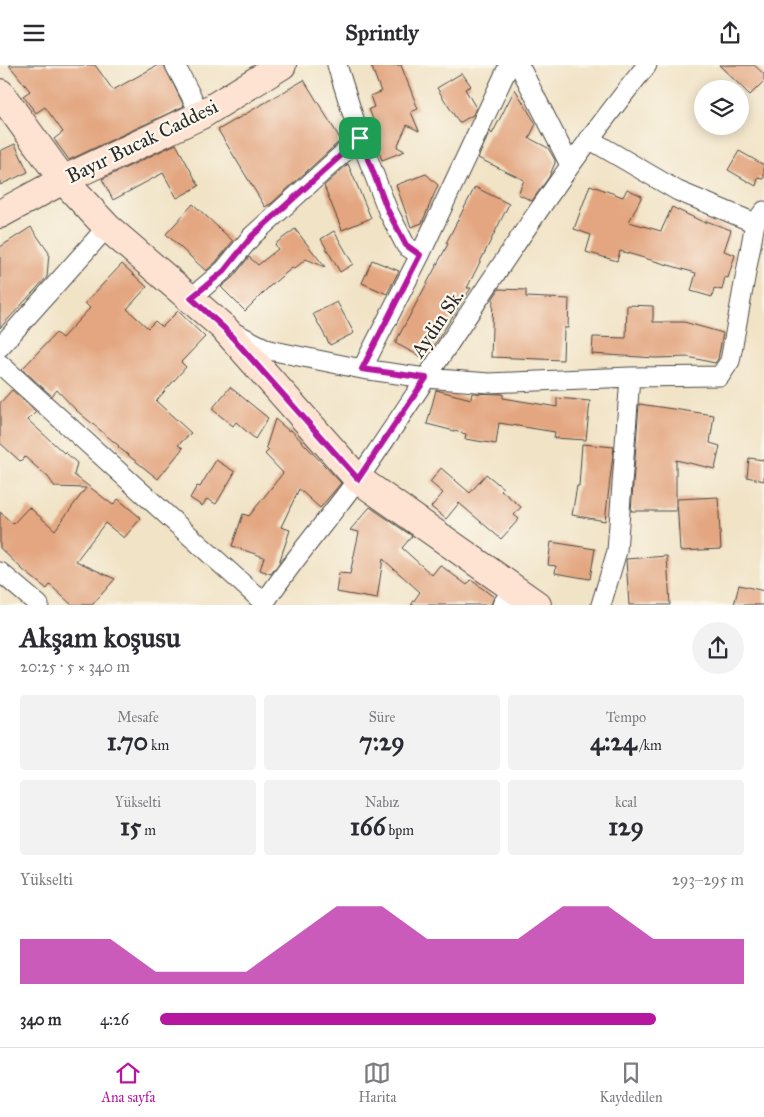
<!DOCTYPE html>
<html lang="tr">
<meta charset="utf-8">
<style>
body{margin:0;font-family:"IM FELL Great Primer",serif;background:#f2f2f3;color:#2b2b33;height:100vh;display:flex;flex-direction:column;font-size:19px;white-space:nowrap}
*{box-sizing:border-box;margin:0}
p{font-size:16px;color:#7c7c81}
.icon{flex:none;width:28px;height:28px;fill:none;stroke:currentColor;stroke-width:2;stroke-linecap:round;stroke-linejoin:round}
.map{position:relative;height:540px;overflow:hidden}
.drawer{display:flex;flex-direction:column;background:#fff;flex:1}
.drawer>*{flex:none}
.buttons{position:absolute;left:694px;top:15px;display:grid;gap:10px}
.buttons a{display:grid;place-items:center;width:55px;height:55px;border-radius:50%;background:#fff;box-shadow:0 2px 12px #0003;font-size:25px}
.pin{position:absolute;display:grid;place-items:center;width:42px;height:42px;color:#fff;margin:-21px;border-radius:10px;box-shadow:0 2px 8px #0006}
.round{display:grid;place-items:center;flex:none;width:52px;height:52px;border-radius:26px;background:#f2f2f3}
.headline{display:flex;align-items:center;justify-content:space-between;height:85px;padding:0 20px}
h1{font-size:28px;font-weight:800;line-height:38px}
.stats{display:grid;grid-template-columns:repeat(3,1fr);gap:8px;height:85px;padding:5px 20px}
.stats div{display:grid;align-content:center;border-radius:5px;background:#f2f2f3;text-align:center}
.stats b{font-size:25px;font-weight:800}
.stats small{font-size:14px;font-weight:400}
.stats p{font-size:14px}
.chart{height:140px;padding:10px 20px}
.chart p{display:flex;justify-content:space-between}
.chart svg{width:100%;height:90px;margin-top:5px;fill:#b5179e;opacity:.7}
ul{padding:0 20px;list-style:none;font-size:16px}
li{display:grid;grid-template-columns:80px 60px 1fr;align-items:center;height:38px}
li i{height:12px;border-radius:6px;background:#b5179e}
header{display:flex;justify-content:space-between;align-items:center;height:65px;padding:0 20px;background:#fff;font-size:22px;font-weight:800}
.menu{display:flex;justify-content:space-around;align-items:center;height:70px;border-top:1px solid #e1e1e2;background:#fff;font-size:14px;color:#7c7c81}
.menu a{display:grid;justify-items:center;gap:2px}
.menu .on{color:#b5179e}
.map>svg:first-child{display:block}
.building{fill:#e3a680}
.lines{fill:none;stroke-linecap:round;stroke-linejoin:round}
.street-casing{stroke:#494742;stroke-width:21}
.secondary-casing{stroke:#494742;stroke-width:30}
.street{stroke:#fff;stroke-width:19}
.secondary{stroke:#fee3d2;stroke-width:28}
.route-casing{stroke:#fff;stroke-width:10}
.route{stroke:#b5179e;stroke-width:6}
.labels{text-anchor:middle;stroke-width:4.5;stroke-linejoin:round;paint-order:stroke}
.street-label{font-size:20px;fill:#2b2b2b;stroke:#fbf7ec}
</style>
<header><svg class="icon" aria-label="menu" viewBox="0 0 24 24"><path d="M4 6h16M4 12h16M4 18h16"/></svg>Sprintly<svg class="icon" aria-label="share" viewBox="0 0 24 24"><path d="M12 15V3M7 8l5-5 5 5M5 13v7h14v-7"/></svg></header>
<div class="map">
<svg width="764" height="540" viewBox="0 0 764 540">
<rect width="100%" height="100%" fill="#fbf7ec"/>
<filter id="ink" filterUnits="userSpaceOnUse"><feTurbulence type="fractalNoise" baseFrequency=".02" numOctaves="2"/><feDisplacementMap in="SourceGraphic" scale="10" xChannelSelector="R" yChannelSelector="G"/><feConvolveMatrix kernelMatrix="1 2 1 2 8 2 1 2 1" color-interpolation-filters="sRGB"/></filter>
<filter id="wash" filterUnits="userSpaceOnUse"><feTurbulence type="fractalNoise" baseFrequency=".0096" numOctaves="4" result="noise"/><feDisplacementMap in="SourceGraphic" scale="20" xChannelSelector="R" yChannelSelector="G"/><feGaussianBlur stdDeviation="1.12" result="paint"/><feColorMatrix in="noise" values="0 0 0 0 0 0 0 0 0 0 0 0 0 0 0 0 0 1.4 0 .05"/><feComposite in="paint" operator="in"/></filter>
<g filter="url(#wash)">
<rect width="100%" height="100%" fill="#f1e3c6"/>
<g id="blocks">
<path class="building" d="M9,0h86l18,25 45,-25h6l20,41 -115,54 -15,-21 9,-7 -18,-25 -9,6 -13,-17 7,-5z
M371,0h30l17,44 -7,3 8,19 -12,-6 -10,22 8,4 -23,9 -10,-25 6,-2 -9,-24 5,-2 -4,-11 11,-4z
M719,0h35l10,9v7l-14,14z
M462,8l9,13 -6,3 11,19 -3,7 -14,8 -22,-35z
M304,15l37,60 -69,63 -7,4 -47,-77z
M515,24l21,35 -7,14 19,10 7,12v3l-6,14 -17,24 -14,-7 6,-14 -46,-22 12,-27 2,3z
M15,79l13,28 -28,13v-34z
M176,79l23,42 -22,12 -14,-25 -50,27 -11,-21z
M739,86l25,14v14l-6,-1 -2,8 -28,-16z
M348,99l23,54 -29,12 -18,-44z
M426,109l12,11 -16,38 -11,4 -15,-42z
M590,120l33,12 4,-8 15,7 -13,26 32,9 11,-24 33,16 1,-2 25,9 -7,21 11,4 -7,23 -3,-1 -3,13 -8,-2 -2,9 -21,-6 5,-18 -76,-22 -3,10 -31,-9 5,-17 -17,-6z
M475,122l34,17 -42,84h4l-46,71 -30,-16 53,-99 -2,-1z
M193,139l40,37 -17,21 -10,9 -40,-37z
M31,162l18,26 -2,24 -47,51v-81z
M295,164l30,38 -19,-8 -12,10 -2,-1 -22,18 -25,25 -24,-24 12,-10 16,-20 9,8 20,-16 -3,-5z
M334,166l19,33 -13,8 -19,-33z
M372,195l27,11 -12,23 -25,-11z
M122,199l25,23 -20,22 21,19 7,-7 7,6 16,-16 27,26 -24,25 5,5 -30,34 35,32 -13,12 5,3 -25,31 -40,-32 1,-1 -43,-36 -19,-20 -5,6 -30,-27 34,-36 6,5 28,-30 -5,-5z
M499,224l27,1v7l43,2 -1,29h-4l-1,32 -72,-3 2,-59z
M337,237l17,31 -24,12 -17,-31z
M627,240l26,1v16h31l39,11 -5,26 -3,4 -27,-6 -32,1 -64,-4 1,-17 33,1z
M230,322l38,31 -13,21 -19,-17 -3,4 -21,-17z
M12,325l24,22 -8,8 36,33 1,-1 12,11 -3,12 39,30 5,-6 23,19 -17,20 -19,-15 -29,38 39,18 -23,26h-20l-22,-20 -3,4 -24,-19 -23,-22v-36l13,12 16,-17 26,23 31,-42 -31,-1 -7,-10 -23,-20 -5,4 -20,-18v-40z
M436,325l35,9 1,-6 31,1v4l54,9v-9l33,3 -4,39 -32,-2 1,-6 -56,-9 -3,21 -31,-5 1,-5 -39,-10z
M639,339l75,11 -4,28 10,3 -5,23 -39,-9v51h-45z
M275,354l14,12 1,-2 51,54 -21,25 -21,-19 -18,38 9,3 -11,33 -8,11 -11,-4 4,-13 -32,-11 11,-32 6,2 34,-43 -18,-19 4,-4 -3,-3z
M582,379l32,3 -9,74 -33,-6 5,-29h2z
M749,393l15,2v21l-17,-4z
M216,395l19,12 -19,32 -9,-5 -5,7 -12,-8 7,-12 3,1z
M441,403l29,25 16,-19 17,14 -2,2 20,17 -7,8 5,4 -18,20 -42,-36 -13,16 -15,-12 12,-14 -13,-11z
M718,432l3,52 -41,2 -3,-52z
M370,442l42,29 -10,12 30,27 8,-10 27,20 4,-5 23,17 -3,8h-80l9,-13 -37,-33 -6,40 -41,-7 3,-19 11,1 9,-42 -9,-2z
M551,477l44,7 -5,30 -35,-6 1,-7 -8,-1z
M667,491l3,49h-41l-3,-46z
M739,520l25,6v14h-30z"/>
</g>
</g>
<g filter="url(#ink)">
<use href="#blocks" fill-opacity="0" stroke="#494742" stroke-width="1"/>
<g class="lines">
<defs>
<path id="street" d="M175,0l26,50
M337,0l23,73 28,73 18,35 14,9
M519,0l51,100
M589,74l89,52 77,32
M191,233l33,-28 28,-34 108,-98
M235,268l34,17 93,19 64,9 63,5 141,-6 90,-1 10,-15 25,-138 9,-12
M0,282l107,-120
M0,299l264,239
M362,304l58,-114 89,-190
M0,507l39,33
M263,540c33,-51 75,-96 109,-146 90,-132 174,-270 275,-394
M502,540l12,-18
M601,540l16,-54 13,-174"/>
<path id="secondary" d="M0,28l63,87 44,47 117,101 134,151 179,126
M0,149l63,-34 138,-65 81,-50"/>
</defs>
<use href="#street" class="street-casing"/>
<use href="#secondary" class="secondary-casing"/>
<use href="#street" class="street"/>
<use href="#secondary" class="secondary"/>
</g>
</g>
<g class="lines" filter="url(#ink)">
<defs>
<path id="route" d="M360,73l28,73 18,34 14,10 -58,114 64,9 -68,101 -134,-151 -33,-30 33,-27 28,-35z"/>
</defs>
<use href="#route" class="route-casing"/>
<use href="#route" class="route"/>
</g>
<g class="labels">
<g class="street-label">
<text transform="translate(142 76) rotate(-26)" y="7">Bayır Bucak Caddesi</text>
<text transform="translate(437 258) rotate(-56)" y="7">Aydin Sk.</text>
</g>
</g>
</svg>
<div class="buttons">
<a><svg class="icon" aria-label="layers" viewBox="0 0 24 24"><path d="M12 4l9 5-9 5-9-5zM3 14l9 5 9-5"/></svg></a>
</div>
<div class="pin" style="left:360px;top:73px;background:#1e9e55"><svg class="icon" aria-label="arrive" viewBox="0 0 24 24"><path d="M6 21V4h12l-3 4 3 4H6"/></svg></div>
</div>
<section class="drawer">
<div class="headline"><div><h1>Akşam koşusu</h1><p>20:25 · 5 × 340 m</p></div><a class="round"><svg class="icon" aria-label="share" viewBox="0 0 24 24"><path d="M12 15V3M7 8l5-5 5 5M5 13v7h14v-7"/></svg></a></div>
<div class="stats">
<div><p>Mesafe</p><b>1.70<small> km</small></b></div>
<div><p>Süre</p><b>7:29</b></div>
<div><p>Tempo</p><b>4:24<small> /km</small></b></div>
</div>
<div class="stats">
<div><p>Yükselti</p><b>15<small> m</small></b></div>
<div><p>Nabız</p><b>166<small> bpm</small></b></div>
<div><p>kcal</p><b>129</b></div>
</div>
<div class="chart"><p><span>Yükselti</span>293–295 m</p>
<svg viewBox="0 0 160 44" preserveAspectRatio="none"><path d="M0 44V22L10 22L20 22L30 38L40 38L50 38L60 22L70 6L80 6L90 22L100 22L110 22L120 6L130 6L140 22L150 22L160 22V44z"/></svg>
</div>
<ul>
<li><b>340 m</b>4:26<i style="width:85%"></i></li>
</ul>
</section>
<nav class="menu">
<a class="on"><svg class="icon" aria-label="home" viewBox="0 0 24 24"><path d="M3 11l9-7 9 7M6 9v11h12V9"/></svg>Ana sayfa</a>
<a><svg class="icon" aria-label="map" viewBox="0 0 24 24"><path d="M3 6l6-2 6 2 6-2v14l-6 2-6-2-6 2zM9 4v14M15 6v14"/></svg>Harita</a>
<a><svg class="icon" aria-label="saved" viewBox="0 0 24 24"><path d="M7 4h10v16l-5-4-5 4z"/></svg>Kaydedilen</a>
</nav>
